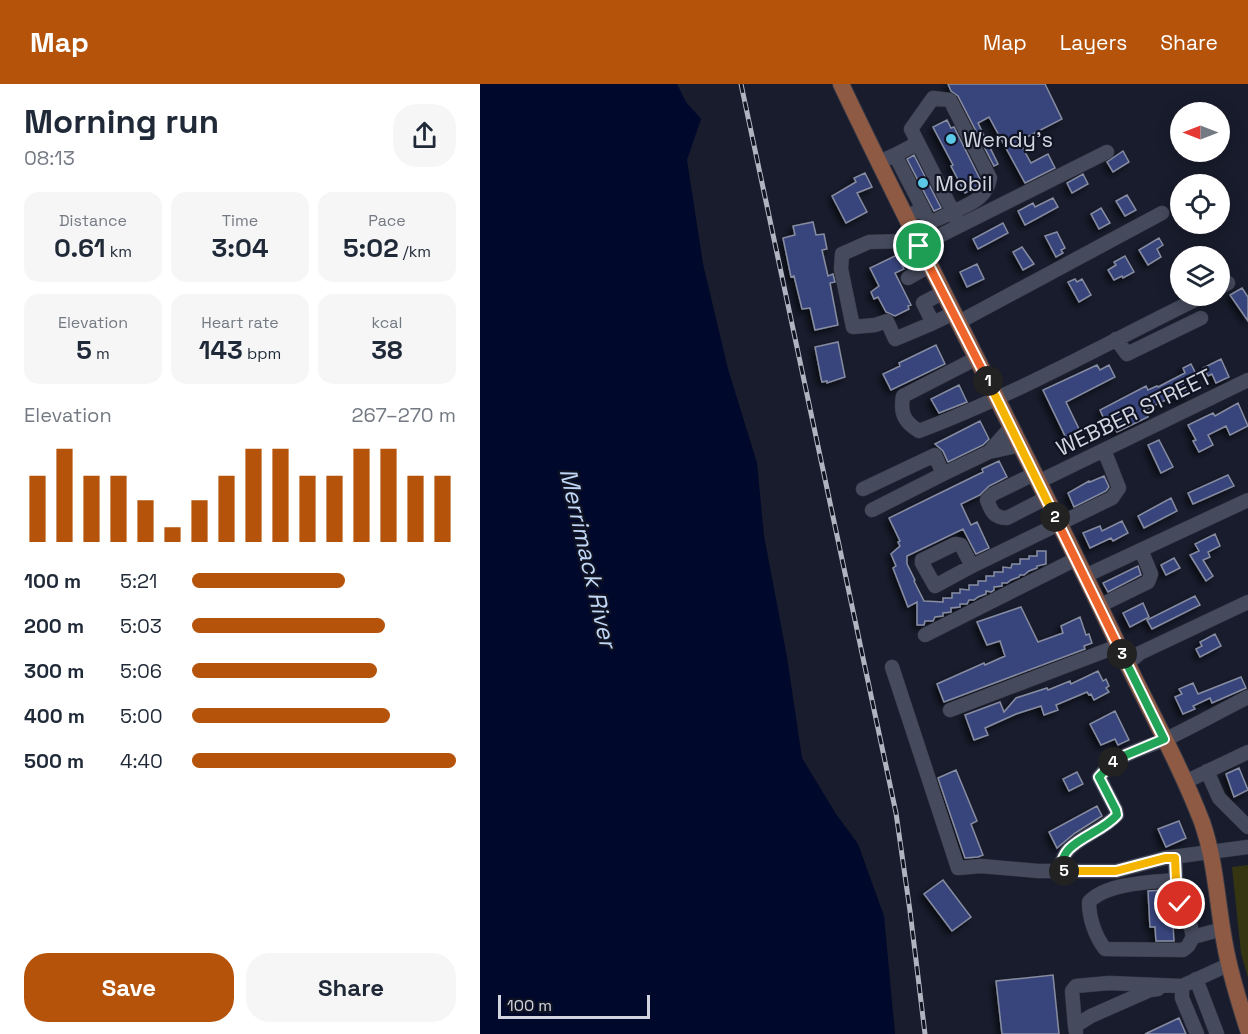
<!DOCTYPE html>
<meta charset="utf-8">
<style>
body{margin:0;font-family:"Space Grotesk",sans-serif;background:#f6f6f7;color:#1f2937;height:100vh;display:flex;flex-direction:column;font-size:22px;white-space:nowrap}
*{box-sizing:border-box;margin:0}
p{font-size:20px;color:#747a83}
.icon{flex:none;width:33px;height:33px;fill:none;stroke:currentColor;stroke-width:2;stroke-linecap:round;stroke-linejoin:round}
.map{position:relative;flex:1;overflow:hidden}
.side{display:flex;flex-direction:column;background:#fff;width:480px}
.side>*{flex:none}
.needle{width:39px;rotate:270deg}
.controls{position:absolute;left:690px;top:18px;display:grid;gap:12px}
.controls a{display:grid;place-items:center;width:60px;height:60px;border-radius:50%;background:#fff;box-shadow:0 3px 15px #0003;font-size:30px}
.scale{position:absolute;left:18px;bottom:15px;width:152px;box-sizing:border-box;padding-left:6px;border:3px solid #d2d5e0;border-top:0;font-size:16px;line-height:21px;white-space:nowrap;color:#d2d5e0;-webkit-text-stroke:4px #101322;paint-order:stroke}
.pin{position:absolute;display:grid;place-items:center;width:51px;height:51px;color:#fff;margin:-26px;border:3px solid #fff;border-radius:50%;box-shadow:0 2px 6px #0007}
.km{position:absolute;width:30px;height:30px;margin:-15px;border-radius:50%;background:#222;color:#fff;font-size:16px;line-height:30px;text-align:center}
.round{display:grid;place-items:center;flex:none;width:63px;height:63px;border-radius:24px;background:#f6f6f7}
.head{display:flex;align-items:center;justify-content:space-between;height:102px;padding:0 24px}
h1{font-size:33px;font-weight:600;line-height:45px}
.metrics{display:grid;grid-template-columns:repeat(3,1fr);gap:9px;height:102px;padding:6px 24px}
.metrics div{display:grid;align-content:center;border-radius:15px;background:#f6f6f7;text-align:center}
.metrics b{font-size:26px;font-weight:600}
.metrics small{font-size:16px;font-weight:400}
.metrics p{font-size:16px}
.chart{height:168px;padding:12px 24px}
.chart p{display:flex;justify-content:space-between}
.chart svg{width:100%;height:108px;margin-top:6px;stroke:#b45309;stroke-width:6}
.action{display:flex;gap:12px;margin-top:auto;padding:12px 24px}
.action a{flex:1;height:69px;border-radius:24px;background:#b45309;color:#fff;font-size:24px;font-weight:600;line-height:69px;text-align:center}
.action a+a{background:#f6f6f7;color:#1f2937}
ul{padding:0 24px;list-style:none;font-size:20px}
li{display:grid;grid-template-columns:96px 72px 1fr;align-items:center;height:45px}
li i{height:15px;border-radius:8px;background:#b45309}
header{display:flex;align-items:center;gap:36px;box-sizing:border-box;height:84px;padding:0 30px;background:#b45309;color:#fff}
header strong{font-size:28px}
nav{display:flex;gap:33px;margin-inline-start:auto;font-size:21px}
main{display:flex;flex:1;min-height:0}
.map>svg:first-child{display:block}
.green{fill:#353611}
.water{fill:#00082b}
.building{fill:#39447d;stroke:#878da1;stroke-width:1.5;filter:url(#shadow)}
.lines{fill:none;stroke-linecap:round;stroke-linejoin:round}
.minor-casing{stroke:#363845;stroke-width:15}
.major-casing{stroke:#363845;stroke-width:18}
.minor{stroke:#454a5c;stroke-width:14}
.major{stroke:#8e5a43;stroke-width:16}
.rail-casing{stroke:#b1b4c0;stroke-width:5}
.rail{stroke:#101322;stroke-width:3;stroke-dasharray:9;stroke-linecap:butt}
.split-1-casing{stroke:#fff;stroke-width:12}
.split-2-casing{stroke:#fff;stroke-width:12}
.split-3-casing{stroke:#fff;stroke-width:12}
.split-4-casing{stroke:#fff;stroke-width:12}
.split-5-casing{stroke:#fff;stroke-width:12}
.split-6-casing{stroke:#fff;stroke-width:12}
.split-1{stroke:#f0652b;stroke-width:8}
.split-2{stroke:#f5b400;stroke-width:8}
.split-3{stroke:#f0652b;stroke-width:8}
.split-4{stroke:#22a559;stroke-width:8}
.split-5{stroke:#22a559;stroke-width:8}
.split-6{stroke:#f5b400;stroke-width:8}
.poi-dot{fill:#5ac8e6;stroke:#101322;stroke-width:2}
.labels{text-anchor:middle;stroke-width:4.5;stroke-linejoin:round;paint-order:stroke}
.poi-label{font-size:22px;fill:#d2d5e0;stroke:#101322;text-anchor:start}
.street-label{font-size:22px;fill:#d2d5e0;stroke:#101322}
.water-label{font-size:24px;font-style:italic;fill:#c1d8f8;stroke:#101322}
</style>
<header>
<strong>Map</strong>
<nav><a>Map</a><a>Layers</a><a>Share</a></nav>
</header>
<main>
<section class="side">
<div class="head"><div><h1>Morning run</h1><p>08:13</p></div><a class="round"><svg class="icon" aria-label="share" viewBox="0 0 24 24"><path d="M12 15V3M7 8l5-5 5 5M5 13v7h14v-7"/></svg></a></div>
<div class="metrics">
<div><p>Distance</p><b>0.61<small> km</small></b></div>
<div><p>Time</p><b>3:04</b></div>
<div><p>Pace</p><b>5:02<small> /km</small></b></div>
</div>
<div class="metrics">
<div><p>Elevation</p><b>5<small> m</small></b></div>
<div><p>Heart rate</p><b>143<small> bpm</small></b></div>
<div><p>kcal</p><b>38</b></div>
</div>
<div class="chart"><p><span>Elevation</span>267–270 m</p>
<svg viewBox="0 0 160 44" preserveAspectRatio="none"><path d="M5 44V17M15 44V6M25 44V17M35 44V17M45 44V27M55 44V38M65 44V27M75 44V17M85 44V6M95 44V6M105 44V17M115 44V17M125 44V6M135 44V6M145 44V17M155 44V17"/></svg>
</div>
<ul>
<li><b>100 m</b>5:21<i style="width:58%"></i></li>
<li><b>200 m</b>5:03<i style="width:73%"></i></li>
<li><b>300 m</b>5:06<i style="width:70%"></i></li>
<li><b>400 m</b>5:00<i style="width:75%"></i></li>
<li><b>500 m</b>4:40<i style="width:100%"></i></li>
</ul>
<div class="action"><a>Save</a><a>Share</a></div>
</section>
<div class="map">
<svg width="768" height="950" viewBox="0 0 768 950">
<defs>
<filter id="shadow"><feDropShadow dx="-3.5" dy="3.5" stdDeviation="3" flood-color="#0009"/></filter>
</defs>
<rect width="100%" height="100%" fill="#181c2c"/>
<path class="green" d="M768,781v113l-7,-25 -9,-86z"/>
<path class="water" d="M0,0h197l9,18 15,17 -14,41 16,104 25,105 29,94 7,73 23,121 15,101 34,56 22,30 26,72 11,118h-415z"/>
<path class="building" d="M468,0h97l17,35 -43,22 12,22 17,-9 7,14 -30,15 -36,-66 -11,6 20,41 -4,2 -36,-70 -7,-5z
M467,36l4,8 3,-1 26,52 -4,8 -11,6 -14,-27 2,-1 -20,-38z
M643,67l6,11 -16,10 -6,-10z
M434,71l27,53 -7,3 -27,-52z
M385,89l7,14 -15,6 10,19 -21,11 -14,-27 24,-14 -2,-4z
M603,90l5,10 -16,9 -5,-10z
M647,111l9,15 -11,6 -9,-15z
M573,114l5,9 -33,18 -7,-14 15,-8 2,4z
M621,124l9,15 -11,6 -8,-15z
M333,138l3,13 8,-1 3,15 -5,1 6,26 5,-2 2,8 -5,1 8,42 -23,5 -5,-22 -8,1 -8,-33 -3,1 -8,-39 12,-3 -2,-9z
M523,139l5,10 -30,16 -5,-10z
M577,148l8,16 -4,2 2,3 -7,4 -11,-21z
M679,154l4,7 -6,4 4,8 -13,8 -9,-15z
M542,163l12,17 -11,6 -10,-18z
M417,171l7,14 -9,4 16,32 -3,1 1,3 -14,7 -9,-4 -8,-15 -4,2 -3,-7 8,-6 -9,-18z
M645,172l9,16 -11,6 -1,-2 -8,4 -6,-10 8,-5 -2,-3z
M497,180l7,15 -17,8 -7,-15z
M595,195l2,3 5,-3 9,16 -12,7 -11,-20z
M762,204l6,9v24l-18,-26z
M358,258l7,35 -18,6v-2l-5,1 -1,-4 -6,-31z
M456,261l9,19 -54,26 -8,-16 17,-8 -1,-3z
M741,275l8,18 -13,6 -4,-9 -4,2 -5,-8z
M711,280l6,12 -14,7 5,12 -10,5 -2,-5 -31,15 3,7 -31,15 -7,-14 -5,3 -5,-11 46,-24 2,4 9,-4 1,1 27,-14 -2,-5z
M617,281l3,5 9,-5 6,12 -49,25 15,31 -14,7 -24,-50z
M479,301l8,17 -28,11 -8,-14z
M758,319l10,23 -18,9 -4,-9 -18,9 5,10 -14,7 -6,-11 3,-1 -8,-15 25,-12 2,3z
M500,337l9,18 -6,6 -35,17 -5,-11 -8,-7z
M679,356l14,27 -12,6 -13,-28z
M519,377l8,16 -18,9 -9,9 -19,9 10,21 6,-3 12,26 -13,6 -13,-25 -56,27v8l8,16 -1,1 10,20 19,1v-4h9v-5h8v-4l9,1v-5h9v-4h8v-5h8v-4h9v-5l8,1 1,-4h8v-5h9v-3h8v-5h9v13l-9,2v2l-8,3 -5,4h-4l-1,2 -8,3 -4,3h-5v3l-8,1v3l-3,2 -5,-1v3l-8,3 -4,3h-5l-2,4h-7v3l-9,1v4l-8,1v3l-8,1 -2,4h-8l-1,4h-7v-23l-9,5 -15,-39 3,-2 -5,-12 9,-8 -2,-4 2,-1 -11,-23 94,-46 -1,-3z
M748,391l6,11 -41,18 -5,-11z
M624,392l5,11 -3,4 -32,16 -6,-14 21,-12 1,1z
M691,414l6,13 -33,17 -6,-12z
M642,437l6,12 -15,8 -2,-3 -21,10 -7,-15 17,-7 2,5z
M735,450l5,12 -12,6 2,5 -7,3 10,16 -7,5 -16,-26 9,-4 -4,-7z
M694,474l6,10 -14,7 -5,-10z
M658,482l3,9 -33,17 -5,-9z
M715,512l5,9 -48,24 -5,-9z
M663,519l6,14 -19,10 -7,-14z
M541,523l17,35 25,-9 -2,-7 19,-9 6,18 3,-1 3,9 -8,3 1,3 -141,53 -7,-18 47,-21 1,2 20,-9 -5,-15 -13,4 -10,-23z
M735,550l6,12 -21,11 -4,-8 6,-3 -2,-4z
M618,587l5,10 3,-2 3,7 -3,2 3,4 -15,8 -3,-6 -2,1 -2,-3 -31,13 2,5 -14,5 -3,-9 -25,8 -31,14 3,7 -14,5 -9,-25 35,-13 4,10 12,-14 31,-10 1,2 22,-9 1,3z
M761,593l5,11 -34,15 -2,-5 -17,8 2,3 -12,5 -8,-17 7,-3 -3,-5 14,-6 5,11z
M635,627l14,29 -11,5 -3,-6 -14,6 -11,-21z
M759,684l9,22 -14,7 -8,-23z
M476,686l21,51 -6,3 12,31 -5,2 -13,1 -27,-80z
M597,688l6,12 -14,7 -6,-12z
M617,722l5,10 -27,17 -18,15 -8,-16z
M699,737l7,17 -20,9 -8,-18z
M463,796l28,37 -19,14 -28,-37z
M685,806l3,35h5l1,16h-18l-1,-14h-5l-2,-36z
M573,891l6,59h-57l-6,-53z
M699,934l7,16h-41z"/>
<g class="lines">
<defs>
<path id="minor" d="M415,71l23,-12 35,69c18,-9 33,-13 37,-34l-40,-78 -17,-2 -22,31 7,14
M408,74l7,-3 28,54
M425,133l18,-8 6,14 24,-11 4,8
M428,194l21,-12
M740,203l8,-4
M462,209l-19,10 10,20 21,-10
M479,238l203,-109
M453,239l-38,16 -8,-18 -12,4 -22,2 -12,-58 1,-15 27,-12 37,-1 13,5 188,-94
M636,255l11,15 74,-36
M497,274l-74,38c-3,17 1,26 16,35 98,-37 190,-89 284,-135
M531,343l-22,25 31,-7
M554,390l-41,20 -6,6c4,11 7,18 20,18l39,-20
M558,398l210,-102
M383,405l72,-34 8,19 46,-22
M392,426l71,-36
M492,482l-37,20 -13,-23v-3l33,-16 6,1 11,21 140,-68 7,-10 -15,-38
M605,492l163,-76
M619,522l49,-24 3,-8 -10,-24
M445,551l151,-76
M647,580l13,-11 108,-51
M412,583l66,201 23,-2 57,5h78l49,-13 83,-11
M470,626l168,-64
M727,687l12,27 29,29
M705,698l63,-30
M695,774l1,22 4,25 8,9 5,23
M579,787c2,-7 4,-16 10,-22 14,-14 34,-19 48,-34l-1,-5 -17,-33c17,-22 40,-27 65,-37 28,-13 56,-29 84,-43
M696,796c-25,2 -70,3 -87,22 0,16 6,34 16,47l78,1 5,-4 5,-9 30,-8
M716,895l21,55
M595,942l-3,-35 4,-5 33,-3 73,3
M596,948l-1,-6 16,-10 59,-26 8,-1
M717,950l-15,-36v-12l48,-22"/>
<path id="major" d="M361,0c88,185 184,365 272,550 29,63 64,123 89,188 14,40 15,82 23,123 5,28 14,57 23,85"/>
</defs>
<use href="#minor" class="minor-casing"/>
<use href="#major" class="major-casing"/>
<use href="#minor" class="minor"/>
<use href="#major" class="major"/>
<defs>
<path id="rail" d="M261,0l155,729 14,98 15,123"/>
</defs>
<use href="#rail" class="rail-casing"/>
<use href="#rail" class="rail"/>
</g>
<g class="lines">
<defs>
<path id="split-1" d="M439,162l69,135"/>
<path id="split-2" d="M508,297l67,136"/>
<path id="split-3" d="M575,433l67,137"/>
<path id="split-4" d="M633,678l6,-4 45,-19 -42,-85"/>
<path id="split-5" d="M584,787h-5c2,-7 4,-16 10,-22 14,-14 35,-19 48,-34l-1,-5 -17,-33 14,-15"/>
<path id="split-6" d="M584,787h52l49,-13h10l1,22 4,24"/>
</defs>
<use href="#split-1" class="split-1-casing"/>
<use href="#split-2" class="split-2-casing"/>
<use href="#split-3" class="split-3-casing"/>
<use href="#split-4" class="split-4-casing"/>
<use href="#split-5" class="split-5-casing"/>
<use href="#split-6" class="split-6-casing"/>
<use href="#split-1" class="split-1"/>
<use href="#split-2" class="split-2"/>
<use href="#split-3" class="split-3"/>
<use href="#split-4" class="split-4"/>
<use href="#split-5" class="split-5"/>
<use href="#split-6" class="split-6"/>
</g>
<g class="poi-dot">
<circle cx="471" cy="55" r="6"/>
<circle cx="443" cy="99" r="6"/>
</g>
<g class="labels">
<g class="poi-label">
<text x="483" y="63">Wendy's</text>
<text x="455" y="107">Mobil</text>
</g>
<g class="street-label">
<text transform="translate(654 328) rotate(-26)" y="8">WEBBER STREET</text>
</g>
<g class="water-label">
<text transform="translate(108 474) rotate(77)" y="8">Merrimack River</text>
</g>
</g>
</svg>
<div class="controls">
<a><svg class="needle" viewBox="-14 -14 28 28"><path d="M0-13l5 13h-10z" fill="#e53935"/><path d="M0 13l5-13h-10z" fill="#747a83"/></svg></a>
<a><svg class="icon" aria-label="locate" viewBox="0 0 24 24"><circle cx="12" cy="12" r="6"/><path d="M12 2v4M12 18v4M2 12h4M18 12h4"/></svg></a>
<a><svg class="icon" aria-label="layers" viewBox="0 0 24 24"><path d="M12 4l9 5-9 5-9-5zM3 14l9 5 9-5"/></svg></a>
</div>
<div class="scale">100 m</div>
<div class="pin" style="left:439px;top:162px;background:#1e9e55"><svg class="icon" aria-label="arrive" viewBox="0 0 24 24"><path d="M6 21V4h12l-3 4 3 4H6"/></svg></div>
<div class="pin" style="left:700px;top:820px;background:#d93025"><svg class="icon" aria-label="check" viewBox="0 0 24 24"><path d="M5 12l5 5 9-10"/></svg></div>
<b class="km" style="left:508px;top:297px">1</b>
<b class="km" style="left:575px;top:433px">2</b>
<b class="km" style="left:642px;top:570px">3</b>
<b class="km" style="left:633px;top:678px">4</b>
<b class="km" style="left:584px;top:787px">5</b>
</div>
</main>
